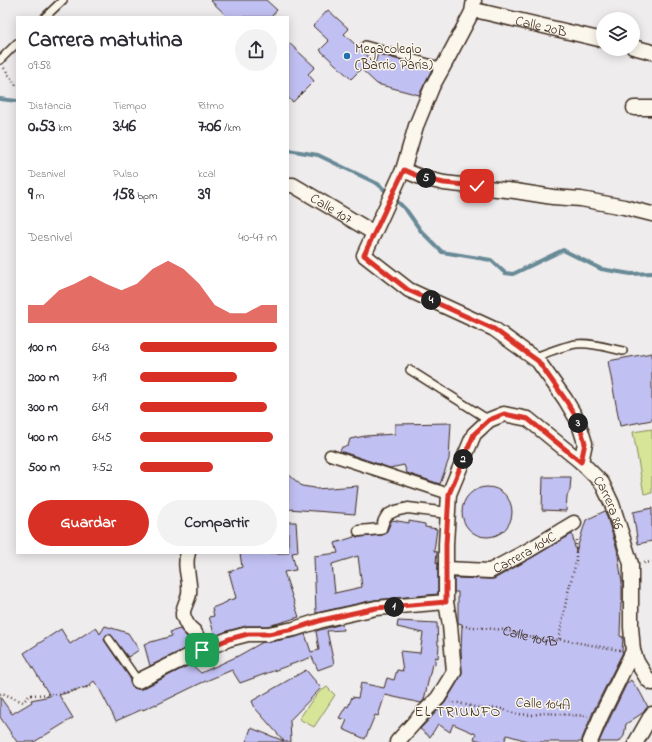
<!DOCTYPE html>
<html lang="es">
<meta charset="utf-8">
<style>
body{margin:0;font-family:"Indie Flower",sans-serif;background:#f2f2f3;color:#2b2b33;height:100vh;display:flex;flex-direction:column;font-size:15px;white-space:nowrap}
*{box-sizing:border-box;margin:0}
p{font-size:13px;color:#7c7c81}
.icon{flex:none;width:22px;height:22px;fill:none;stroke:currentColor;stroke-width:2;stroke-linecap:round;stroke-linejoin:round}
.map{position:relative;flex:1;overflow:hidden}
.panel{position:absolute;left:16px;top:16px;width:273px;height:538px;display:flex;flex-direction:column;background:#fff;border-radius:0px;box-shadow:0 2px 10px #0003}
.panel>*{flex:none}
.fabs{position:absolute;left:596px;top:12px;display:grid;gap:8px}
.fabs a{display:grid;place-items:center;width:44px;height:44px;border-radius:50%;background:#fff;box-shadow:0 2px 10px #0003;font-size:20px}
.pin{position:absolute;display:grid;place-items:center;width:34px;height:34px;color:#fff;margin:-17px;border-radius:8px;box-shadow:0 2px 6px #0006}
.km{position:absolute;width:20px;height:20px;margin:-10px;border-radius:50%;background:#222;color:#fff;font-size:11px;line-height:20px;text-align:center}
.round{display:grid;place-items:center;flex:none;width:42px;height:42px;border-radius:21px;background:#f2f2f3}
.head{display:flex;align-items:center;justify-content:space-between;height:68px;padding:0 12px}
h1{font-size:22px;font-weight:800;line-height:30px}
.stats{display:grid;grid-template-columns:repeat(3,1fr);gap:6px;height:68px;padding:4px 12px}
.stats div{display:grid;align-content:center}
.stats b{font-size:17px;font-weight:800}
.stats small{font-size:11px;font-weight:400}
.stats p{font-size:11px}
.chart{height:112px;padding:8px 12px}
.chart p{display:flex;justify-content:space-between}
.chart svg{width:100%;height:72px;margin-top:4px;fill:#d93025;opacity:.7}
.action{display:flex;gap:8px;margin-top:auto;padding:8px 12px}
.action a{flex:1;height:46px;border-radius:24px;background:#d93025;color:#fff;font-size:16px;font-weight:800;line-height:46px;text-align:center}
.action a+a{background:#f2f2f3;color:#2b2b33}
ul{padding:0 12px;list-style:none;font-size:13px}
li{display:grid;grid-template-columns:64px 48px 1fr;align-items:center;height:30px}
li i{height:10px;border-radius:5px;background:#d93025}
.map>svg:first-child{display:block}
.green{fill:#d6e598;stroke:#88885b}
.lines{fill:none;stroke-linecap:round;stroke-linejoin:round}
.stream{stroke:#678a96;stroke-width:4}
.building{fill:#c1c0f2;stroke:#3b2a1e;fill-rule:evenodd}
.service-casing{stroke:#3b2a1e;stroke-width:10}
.pedestrian-casing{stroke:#3b2a1e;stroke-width:13}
.minor-casing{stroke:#3b2a1e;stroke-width:17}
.path{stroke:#3b2a1e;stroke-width:2.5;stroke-dasharray:1 3;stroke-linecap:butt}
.service{stroke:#fbf7ec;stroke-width:7}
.pedestrian{stroke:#fbf7ec;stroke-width:10}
.minor{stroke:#fbf7ec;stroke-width:14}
.route-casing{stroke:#fff;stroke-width:8}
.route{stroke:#d93025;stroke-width:5}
.poi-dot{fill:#1f6fb2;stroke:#fbf7ec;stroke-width:1.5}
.labels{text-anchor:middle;stroke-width:3;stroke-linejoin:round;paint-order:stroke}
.street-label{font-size:14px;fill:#3b2a1e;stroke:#fbf7ec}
.poi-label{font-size:14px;fill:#3b2a1e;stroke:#fbf7ec;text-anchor:start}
.neighbourhood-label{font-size:15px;letter-spacing:1px;fill:#3b2a1e;stroke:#fbf7ec}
</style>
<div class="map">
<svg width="652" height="742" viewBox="0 0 652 742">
<rect width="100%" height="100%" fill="#efeced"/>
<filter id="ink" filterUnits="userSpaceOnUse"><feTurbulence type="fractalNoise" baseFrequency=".025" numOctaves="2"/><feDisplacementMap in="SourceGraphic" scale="8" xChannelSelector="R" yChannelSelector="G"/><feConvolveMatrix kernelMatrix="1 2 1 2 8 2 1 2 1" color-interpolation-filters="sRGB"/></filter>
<g filter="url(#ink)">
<path class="green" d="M652,429v64l-8,1 -11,-62z
M327,687l8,8 -21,32 -15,-8 11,-16 11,-13h2z"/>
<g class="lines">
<path class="stream" d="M0,99l17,2
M288,150l30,5 60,29 11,10
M394,198l13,13 14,20 21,21 49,8 14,13 8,1 50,-24 38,19 30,5 21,-1"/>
</g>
<path class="building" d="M210,0h56l11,10 -6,7h-43z
M328,10l21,19 -5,5 31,29 3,-9 54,15 -13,26 -42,-11 -16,-15 -10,10 -31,-29 9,-9 -16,-15z
M288,42l27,25 -7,7 6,7 -21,21 -5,-4z
M652,353v67l-32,6 -12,-65z
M451,423l-2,36 -9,25 -33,-11 -3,-8 -14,3 -50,-17 2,-4 6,-1 2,-7 15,-3 30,-2v-10z
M288,474l14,12 13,2 1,1 42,-3 -3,28 -67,-5z
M543,477h28l-1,13 -3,6 -1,15 -24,-1z
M462 512a25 25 0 1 1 50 0a25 25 0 1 1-50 0Z
M652,508v33l-14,3 -5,-32z
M605,511l12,38 5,33v21h-1l-1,33 3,1 -1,15h1l-30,60 -11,27v3h-51l-24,-7 -3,7h-18l-12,-3 2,-5 -23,-10 -3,8 -12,-8 -8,13 -10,-8 25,-26 16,-27 1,-4 -1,-22 1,-26 -4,-1v-31h-4v-14l36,1h4l39,-22 39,-23 4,18 10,-32z
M392,520l17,3v-2l16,3v3l12,2 -3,22 3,1 -1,11h2v31l-64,6 -58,13 -2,-57 24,-3 -3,-10 19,-6v-2l3,2h3l22,-2 3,-1 2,-3zM358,556l4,31 -27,6 -3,-29z
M288,522h8l2,30 -6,1 4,17 -12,2 15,45 -20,6 -12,3h-21l-19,5 -12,5 -6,-19 5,-1 -2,-8 15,-6v-1l9,-3 -7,-26 13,-5 -2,-14h48z
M398,621l39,2 1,22h1l-1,13 -3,-1v8l-3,-1 -8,36 -3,3 -36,-8 -7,21 -3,-1 -10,24 -22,-10 4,-9 -8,-2 7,-12 2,1 4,-10 6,1 3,-15 23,5 3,-10 7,2 3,-10 6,1 -3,-20 20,2 3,-20 -26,-6z
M342,624l1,6 -16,1 7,33 -16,6 -6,-13 -72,26 -8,-13 -33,14 -43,21v-1l-13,6v-1l-27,12 -16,-31 -6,-9 -7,6 -28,8 14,23 -39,24h-17l-17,-25v-20l12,17 20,-12 -1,-2 19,-4 -26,-43 37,-24 9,15 26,-17 4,7 5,-8 23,7 11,17 -11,7 -17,-22 -3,-1 -2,1 -2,5 26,38v3l1,4 3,3 4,1h4l49,-25 10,9 37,-17 25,-14h7l26,-5 9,-3 6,18 8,-2 -3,-19z
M180,629l8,9 3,8 -41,20 -6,-22 28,-8 -2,-4z
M306,670l15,18 -31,32 1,22h-45l5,-14 33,13 -29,-33 -3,-7z
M631,680l7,10h1l9,17 -4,5 -18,12 -2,12 -5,6h-20l10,-22 18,-37z"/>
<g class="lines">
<defs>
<path id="service" d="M45,17l18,-17
M365,45l78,22
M0,60l17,-17
M533,358c13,-5 30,-12 43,-14 14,-2 33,4 47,7
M410,370l79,50
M109,639l29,42"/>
<path id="pedestrian" d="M330,455l119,39
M359,531l22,-2 3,-9 3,-5 8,-4 13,-3 40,5"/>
<g id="minor">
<path d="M474,0l-2,12 -29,55 -11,20 -16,39 -13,44 -39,85 45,35 85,39 44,32 27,38 13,22 7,22 -4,19"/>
<path id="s2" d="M479,11l124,29"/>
<path d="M633,47l19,5"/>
<path d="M634,108h18"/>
<path d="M403,170l20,8 21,5 71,8 38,6 28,2 43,8 28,7"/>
<path id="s3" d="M288,185h5l81,48"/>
<path d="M188,553c-5,13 3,27 1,41 -1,6 -7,15 -6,21 1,3 3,8 5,11 2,3 5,4 7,7 3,5 5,12 7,18"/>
<path id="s4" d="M446,569l44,2 39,-21 45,-27"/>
<path d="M138,681l55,-27 36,-15 19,-5h20l26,-5 28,-9 54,-12 70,-6"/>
<path id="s5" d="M397,742l25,-28 16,-16 16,-26 -4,-47 -4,-23v-58l3,-50 25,-60 15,-14 15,-6 24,5 53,43 21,21 10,21 19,60v63l2,24 4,11 11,18 4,3"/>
<path d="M590,742l11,-26 32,-65"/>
<path d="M636,742l16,-28"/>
</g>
</defs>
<use href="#service" class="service-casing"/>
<use href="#pedestrian" class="pedestrian-casing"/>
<use href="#minor" class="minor-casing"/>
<g class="path">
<path d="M4,68l13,19"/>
<path d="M644,563l8,-1"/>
<path id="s1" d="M462,626l43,4 43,11 9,-1 2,-1 37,7 24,4"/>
<path d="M559,639l8,-43 9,-34v-25"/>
<path d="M0,694l2,-1 21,9 7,-7 29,-1 33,-8"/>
<path d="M450,701l33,8 16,-1 17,6 16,1 12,-2 44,3"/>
</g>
<use href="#service" class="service"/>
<use href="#pedestrian" class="pedestrian"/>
<use href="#minor" class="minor"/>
</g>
</g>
<g class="lines" filter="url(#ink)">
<defs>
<path id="route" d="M202,650l27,-11 19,-5h20l26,-5 28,-9 54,-12 70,-6v-58l3,-50 25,-60 15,-14 15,-6 24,5 53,43 4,-19 -7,-23 -13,-21 -27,-38 -44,-32 -86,-39 -44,-35 40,-85 18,8 22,5 33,3"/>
</defs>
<use href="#route" class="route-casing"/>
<use href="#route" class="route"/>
</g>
<circle class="poi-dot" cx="347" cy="56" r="4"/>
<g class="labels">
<g class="street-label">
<text dy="5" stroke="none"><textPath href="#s2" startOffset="64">Calle 20B</textPath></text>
<text dy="5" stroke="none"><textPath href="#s3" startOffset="50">Calle 107</textPath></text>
<text dy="5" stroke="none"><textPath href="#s5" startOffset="514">Carrera 86</textPath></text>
<text dy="5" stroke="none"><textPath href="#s4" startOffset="83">Carrera 104C</textPath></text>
<text dy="5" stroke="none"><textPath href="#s1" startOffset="69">Calle 104B</textPath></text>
<text transform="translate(543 703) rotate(3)" y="5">Calle 104A</text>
</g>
<g class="poi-label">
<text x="355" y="53">Megacolegio<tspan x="355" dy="16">(Barrio París)</tspan></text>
</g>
<g class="neighbourhood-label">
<text x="458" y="716">EL TRIUNFO</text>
</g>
</g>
</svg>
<div class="fabs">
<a><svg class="icon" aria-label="layers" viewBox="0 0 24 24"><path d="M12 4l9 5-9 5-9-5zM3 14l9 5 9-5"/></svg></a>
</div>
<div class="pin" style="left:202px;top:650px;background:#1e9e55"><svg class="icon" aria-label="arrive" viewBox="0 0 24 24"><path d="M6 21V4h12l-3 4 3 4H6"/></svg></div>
<div class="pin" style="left:477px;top:186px;background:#d93025"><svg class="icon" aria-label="check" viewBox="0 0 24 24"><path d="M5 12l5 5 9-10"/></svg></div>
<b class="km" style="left:394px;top:607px">1</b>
<b class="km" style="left:463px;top:459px">2</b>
<b class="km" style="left:578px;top:423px">3</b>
<b class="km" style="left:431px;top:300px">4</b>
<b class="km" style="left:426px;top:178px">5</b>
<section class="panel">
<div class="head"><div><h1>Carrera matutina</h1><p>09:58</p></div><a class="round"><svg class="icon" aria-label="share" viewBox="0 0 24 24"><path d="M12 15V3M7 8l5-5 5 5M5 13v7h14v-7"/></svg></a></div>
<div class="stats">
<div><p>Distancia</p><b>0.53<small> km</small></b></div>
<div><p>Tiempo</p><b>3:46</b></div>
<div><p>Ritmo</p><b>7:06<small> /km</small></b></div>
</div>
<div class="stats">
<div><p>Desnivel</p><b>9<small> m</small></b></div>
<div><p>Pulso</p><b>158<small> bpm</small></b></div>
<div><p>kcal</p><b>39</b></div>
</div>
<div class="chart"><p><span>Desnivel</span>40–47 m</p>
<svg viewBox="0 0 160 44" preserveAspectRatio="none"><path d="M0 44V33L10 33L20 24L30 20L40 15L50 20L60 24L70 20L80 11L90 6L100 11L110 20L120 33L130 38L140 38L150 33L160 33V44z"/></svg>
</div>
<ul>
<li><b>100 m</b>6:43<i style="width:100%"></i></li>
<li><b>200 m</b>7:19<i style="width:71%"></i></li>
<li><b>300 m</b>6:49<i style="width:93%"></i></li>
<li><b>400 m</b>6:45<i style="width:97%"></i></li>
<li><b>500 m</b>7:52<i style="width:53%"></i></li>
</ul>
<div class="action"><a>Guardar</a><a>Compartir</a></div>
</section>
</div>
